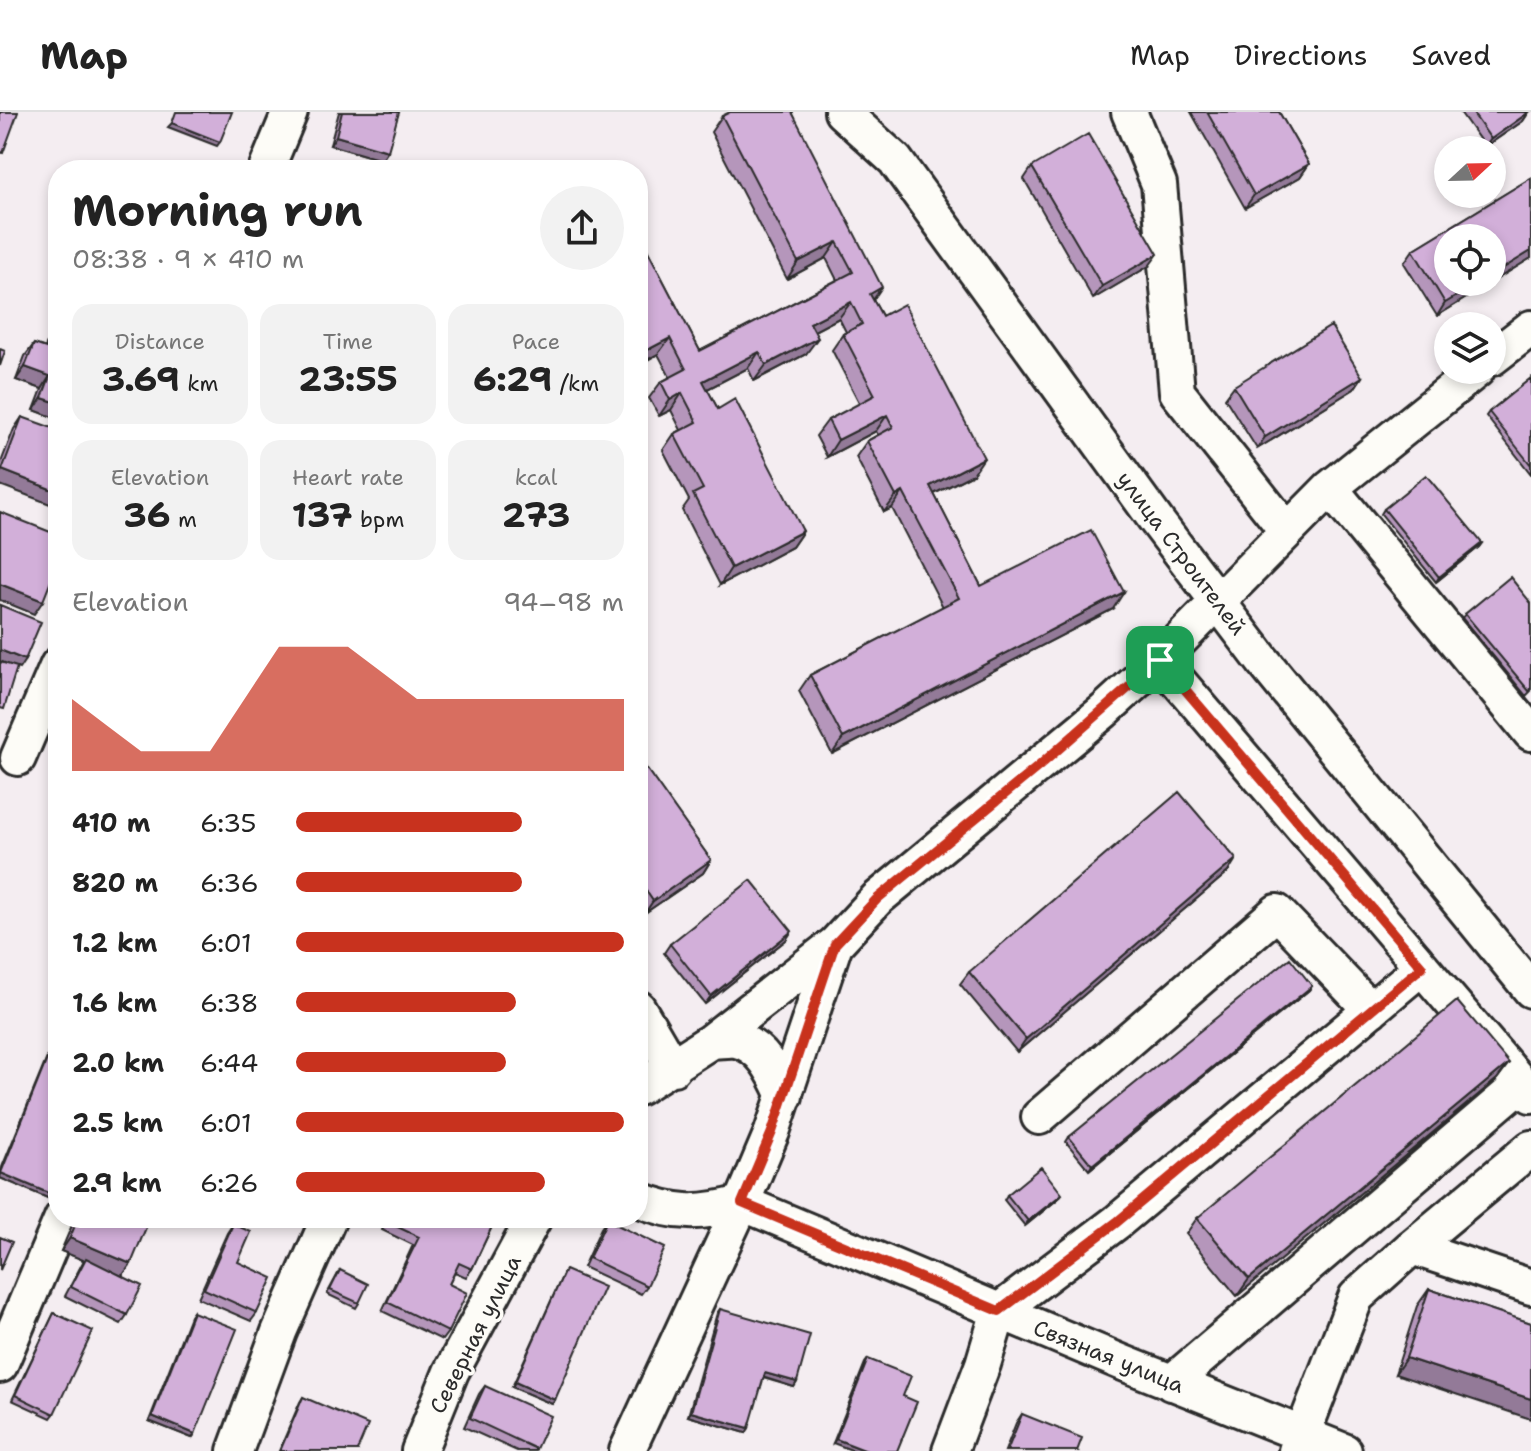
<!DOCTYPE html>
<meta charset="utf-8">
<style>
body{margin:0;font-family:"Shantell Sans",sans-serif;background:#f2f2f2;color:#222;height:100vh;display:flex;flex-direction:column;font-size:30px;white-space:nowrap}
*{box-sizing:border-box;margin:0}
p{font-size:26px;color:#767676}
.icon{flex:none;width:44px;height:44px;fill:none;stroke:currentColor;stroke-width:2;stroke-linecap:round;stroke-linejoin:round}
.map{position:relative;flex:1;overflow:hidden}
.details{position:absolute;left:48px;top:48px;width:600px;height:1068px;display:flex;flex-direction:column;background:#fff;border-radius:32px;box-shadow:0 4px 12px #0003}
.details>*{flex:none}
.needle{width:52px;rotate:68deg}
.fabs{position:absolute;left:1434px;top:24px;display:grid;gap:16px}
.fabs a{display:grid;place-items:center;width:72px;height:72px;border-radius:50%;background:#fff;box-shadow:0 4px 12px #0003;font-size:40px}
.pin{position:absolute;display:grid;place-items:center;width:68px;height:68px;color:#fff;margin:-34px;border-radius:16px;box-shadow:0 4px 12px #0006}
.round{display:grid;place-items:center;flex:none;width:84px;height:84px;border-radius:42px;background:#f2f2f2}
.overview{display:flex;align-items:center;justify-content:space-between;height:136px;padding:0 24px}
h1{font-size:44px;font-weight:700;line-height:60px}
.stats{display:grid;grid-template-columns:repeat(3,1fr);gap:12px;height:136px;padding:8px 24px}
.stats div{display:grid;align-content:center;border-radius:20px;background:#f2f2f2;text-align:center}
.stats b{font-size:34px;font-weight:700}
.stats small{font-size:22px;font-weight:400}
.stats p{font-size:22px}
.chart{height:224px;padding:16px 24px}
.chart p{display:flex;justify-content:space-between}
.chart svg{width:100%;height:144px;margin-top:8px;fill:#c8321e;opacity:.7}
ul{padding:0 24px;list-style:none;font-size:26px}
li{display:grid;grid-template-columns:128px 96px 1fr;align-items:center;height:60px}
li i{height:20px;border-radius:10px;background:#c8321e}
header{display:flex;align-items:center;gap:48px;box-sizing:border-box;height:112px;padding:0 40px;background:#fff;border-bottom:2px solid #e0e0e0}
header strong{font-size:38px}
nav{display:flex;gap:44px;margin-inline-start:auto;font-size:28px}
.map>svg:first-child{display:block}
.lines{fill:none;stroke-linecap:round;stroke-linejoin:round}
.minor-casing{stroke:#2b2b2b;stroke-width:40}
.minor{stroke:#fdfcf7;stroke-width:34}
.wall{fill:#b596bb;stroke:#2b2b2b;stroke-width:2}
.shaded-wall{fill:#937a98;stroke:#2b2b2b;stroke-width:2}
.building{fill:#d2afd9;stroke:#2b2b2b;stroke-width:2}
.route-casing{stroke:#fff;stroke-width:16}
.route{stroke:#c8321e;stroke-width:10}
.labels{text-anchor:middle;stroke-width:7;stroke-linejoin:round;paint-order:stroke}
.street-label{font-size:22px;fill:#2b2b2b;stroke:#fdfcf7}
</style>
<header>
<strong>Map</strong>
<nav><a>Map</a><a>Directions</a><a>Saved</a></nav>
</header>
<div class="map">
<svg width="1531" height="1339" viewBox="0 0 1531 1339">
<rect width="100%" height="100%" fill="#f4edf1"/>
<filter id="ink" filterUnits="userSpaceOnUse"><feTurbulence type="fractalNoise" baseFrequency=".0125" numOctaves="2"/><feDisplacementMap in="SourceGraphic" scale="16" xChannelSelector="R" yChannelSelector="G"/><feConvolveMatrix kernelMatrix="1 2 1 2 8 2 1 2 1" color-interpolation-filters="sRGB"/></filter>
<g filter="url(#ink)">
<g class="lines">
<defs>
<path id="minor" d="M842,0l53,48 263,363 105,138 268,329
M1129,0l30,72 18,208 110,139
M266,58l24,-58
M1492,246l39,-30
M1330,376l201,245
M1160,548l371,435
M18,646l40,-93
M638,896l35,60
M711,929c8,0 17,-2 25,-1 27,6 39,34 49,56
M638,976l73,-47 124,-97 42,-45 227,-188 56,-51 170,-172 147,-118
M1039,1005l238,-205 94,98
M638,1087c38,16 64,15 104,4
M742,1091l379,159 223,89
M1412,1135l119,40
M0,1253l62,-147
M1171,1271l350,-299
M235,1339l44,-119 50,-114
M419,1339l32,-79 83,-154
M627,1339l115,-248 30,-71 63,-188
M950,1339l33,-87 16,-53 118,-89 305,-255
M1296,1339l60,-154 56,-50 119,-99"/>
</defs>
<use href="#minor" class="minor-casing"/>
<use href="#minor" class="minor"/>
</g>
<path class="wall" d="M339,0h60l-17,48 -52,-15z
M792,0l81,188 100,174 -39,20 47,92 132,23 -281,145 -33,-63 11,-16 133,-68 -51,-99 -8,4 -28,-55 11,-16 11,-6 -2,-4 -49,26 -11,-21 12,-16 32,-16 -28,-54 11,-16 3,-2 -7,-14 -25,13 -8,23 -52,27 -6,-13 -41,21 11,20 85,122 -11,16 -72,38 -38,-75 7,-10 -26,-50 11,-16 7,-4 -10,-20 -12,6 -10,-18 12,-16 9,-5 -12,-23 -20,11v-133l62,119 137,-71 -11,-22 -39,21 -76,-147 11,-16z
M1191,0h88l30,52 -9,13 -55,31z
M1460,0h69l-6,9 -38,26z
M1032,55l117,99 -56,33 -69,-120z
M1531,66v80l-39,24h-44h44l-55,34 -33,-53 9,-13z
M58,212v95l-24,-9 8,-21 -26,-9 9,-24 9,-12 11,4 5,-13z
M1362,265l-8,12 -97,60 -32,-51 9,-12z
M1531,266v96l-45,-58 3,-4z
M22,305l-22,68v-20l14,-36z
M1384,397l98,34 -3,4 -43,35 -55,-68z
M1465,502l66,77 -5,5 -64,-78z
M638,645l73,103 -8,13 -58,40 -7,-9z
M1228,760l-211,180 -57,-68 9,-12z
M786,828l-81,64 -41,-51 6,-9z
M1312,874l-3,4 -220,180 -23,-28 3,-5z
M58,919l-5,164 -3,4 -50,-21v-6z
M1509,951l-12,16 -260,217 -51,-62 11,-16z
M1007,1083l52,3 -34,28 -21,-26z
M75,1106h75l-28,58 5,39 -6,9 -56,-28 19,-36 -23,-9z
M269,1106h21l-4,7z
M387,1106h109l-24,51 -6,8 -11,-5 -6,12 -1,48 -6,8 -60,-29 31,-66 -31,-15z
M607,1108l40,66 -6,8 -58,-27 18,-39z
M233,1112l5,38 19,51 -6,8 -53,-23 29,-65z
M340,1158l19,33 -3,5 -29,-14z
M565,1158l-10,130 -3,4 -40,-17z
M1429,1177l102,34 -136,51 22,-68z
M720,1197l77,73 -3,5 -31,-9 -17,55 -58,-17 29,-103z
M193,1200l2,122 -3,4 -43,-17 41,-105z
M54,1201v101l-3,4 -39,-18z
M868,1247l35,37 -70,47 32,-80z
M485,1274l51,63 -1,2h-18l-53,-24 15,-33z
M303,1285l54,54h-78l21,-49z
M1022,1302l55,37h-72l11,-28z"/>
<path class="shaded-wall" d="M1529,0l-6,9 -38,26 6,-8z
M172,11l48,19 -3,4 -49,-19z
M336,24l52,15 -6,9 -52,-15z
M1309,52l-9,13 -55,31 9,-13z
M837,130l-11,16 -39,21 11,-17z
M1531,139v7l-39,24v-7z
M1158,142l-9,12 -56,33 9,-13z
M1480,170h12l-55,34 8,-13z
M882,175l-11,16 -1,-9z
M851,190l-12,16 -40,21 11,-16z
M670,226l-12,16 -20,11v-10z
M818,226l-12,16 -52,27 12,-16z
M759,240l-11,16 -56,29 11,-16z
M25,255l25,9 -8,13 -26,-9z
M1362,265l-8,12 -97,60 8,-12z
M682,281l-11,17 -12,6 11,-16z
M42,286l16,5v16l-24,-9z
M887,303l-11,16 -49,26 11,-17z
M984,346l-11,16 -55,28 12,-16z
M2,358l56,22v15l-58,-22v-12z
M903,380l-11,16 -8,4 12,-16z
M803,419l-11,16 -72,38 11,-17z
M1482,431l-3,4 -43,35 3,-5z
M0,472l43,17 -9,13 -34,-14z
M1124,480l-11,17 -281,145 11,-16z
M0,538l25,10 -6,9 -19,-8z
M1236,747l-8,13 -211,180 9,-13z
M711,748l-8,13 -58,40 8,-12z
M792,819l-6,9 -81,64 6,-8z
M1312,874l-3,4 -220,180 3,-5z
M1509,951l-12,16 -260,217 12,-17z
M1,1061l52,22 -3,4 -50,-21z
M1062,1082l-3,4 -34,28 3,-5z
M70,1126l61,26 -9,12 -61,-25z
M1406,1246l125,41v20l-136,-45z
M765,1261l32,9 -3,5 -32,-10z
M515,1270l40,18 -3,4 -40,-17z
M691,1300l58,16 -3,5 -58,-17z
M152,1304l43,18 -3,4 -43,-17z
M836,1327l31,12h-13l-21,-8z"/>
<path class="building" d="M0,0h18l-15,41 -3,-1z
M176,0h56l-12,30 -48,-19z
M342,0h57l-11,39 -52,-15z
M730,0h62l90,175 -12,7 12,22 22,-12 80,154 -54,28 51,100 110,-56 33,62 -281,146 -33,-63 149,-77 -56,-106 -7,4 -29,-55 26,-14 -6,-12 -49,25 -10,-20 47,-25 -32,-61 19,-10 -11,-22 -41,21 8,15 -52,27 -7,-13 -56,29 15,28 17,-10 68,132 -72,37 -38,-74 10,-5 -29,-55 23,-12 -15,-29 -12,7 -9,-18 25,-13 -16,-31 -32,17v-123l62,119 153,-79 -16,-30 -39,20 -76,-146z
M1207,0h72l30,52 -55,31z
M1472,0h57l-38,27z
M1088,22l70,120 -56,32 -70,-119z
M1531,66v73l-39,24v-37h-44v44h32l-35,21 -32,-53z
M58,213v78l-16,-5 8,-22 -25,-9 9,-23 15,5z
M1331,214l31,51 -97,60 -31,-51z
M0,237l5,2 -5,15z
M1531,266v87l-42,-53z
M22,305l36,13v62l-56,-22z
M1426,363l56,68 -43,34 -55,-68z
M0,400l58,23v28l-15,38 -43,-17z
M1510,465l21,26v87l-2,1 -64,-77z
M0,493l41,17 -16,38 -25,-10z
M0,550l17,5 -13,42 -4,-1z
M638,645l73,103 -58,41 -15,-22z
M1179,680l57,67 -210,180 -57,-67z
M751,768l41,51 -81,65 -41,-52z
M1290,846l22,28 -220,179 -23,-28z
M1457,889l52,62 -260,216 -52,-61z
M58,920v150l-5,13 -52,-22z
M1041,1055l21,27 -34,27 -21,-26z
M78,1106h72l-19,46 -61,-26z
M389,1106h107l-24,51 -13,-6 -10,21 18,9 -19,39 -61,-30 32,-65 -32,-15z
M607,1108l58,28 -18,38 -58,-28z
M233,1112l18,8 -13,30 35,16 -16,35 -53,-24z
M0,1125l12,5 -12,28z
M86,1146l56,28 -15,29 -56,-28z
M340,1158l28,14 -9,19 -29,-13z
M565,1158l39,17 -49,113 -40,-18z
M1429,1177l102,34v76l-125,-41z
M720,1197l90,26 -13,47 -32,-9 -16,55 -58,-16z
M193,1200l44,17 -42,105 -43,-18z
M54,1201l39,18 -39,83 -39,-19z
M868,1247l43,17 -8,20 14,6 -20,49h-30l-31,-12z
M485,1274l66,30 -15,33 -66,-31z
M303,1285l65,28 -11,26h-77z
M1022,1302l60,24 -5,13h-70z"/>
</g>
<g class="lines" filter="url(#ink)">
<defs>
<path id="route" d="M1160,548l262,307 -305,255 -118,89 -257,-108 30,-71 63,-188 42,-45 162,-133z"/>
</defs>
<use href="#route" class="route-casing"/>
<use href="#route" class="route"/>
</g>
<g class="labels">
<g class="street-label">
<text transform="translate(1182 441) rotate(53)" y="8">улица Строителей</text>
<text transform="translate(475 1222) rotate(-63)" y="8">Северная улица</text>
<text transform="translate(1109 1244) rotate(22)" y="8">Связная улица</text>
</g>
</g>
</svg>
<div class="fabs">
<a><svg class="needle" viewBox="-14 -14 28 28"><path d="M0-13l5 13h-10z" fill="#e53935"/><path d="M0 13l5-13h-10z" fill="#767676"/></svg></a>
<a><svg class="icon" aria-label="locate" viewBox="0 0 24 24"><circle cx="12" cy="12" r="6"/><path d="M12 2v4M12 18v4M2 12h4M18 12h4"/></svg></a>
<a><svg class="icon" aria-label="layers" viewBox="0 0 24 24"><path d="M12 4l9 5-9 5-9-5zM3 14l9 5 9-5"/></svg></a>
</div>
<div class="pin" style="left:1160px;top:548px;background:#1e9e55"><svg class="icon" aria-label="arrive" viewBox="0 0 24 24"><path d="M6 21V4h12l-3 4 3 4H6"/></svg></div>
<section class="details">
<div class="overview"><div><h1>Morning run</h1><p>08:38 · 9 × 410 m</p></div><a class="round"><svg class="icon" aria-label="share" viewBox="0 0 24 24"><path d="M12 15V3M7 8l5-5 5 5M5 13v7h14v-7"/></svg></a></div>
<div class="stats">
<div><p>Distance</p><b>3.69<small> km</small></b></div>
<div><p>Time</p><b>23:55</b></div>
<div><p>Pace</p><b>6:29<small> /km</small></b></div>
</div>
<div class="stats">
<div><p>Elevation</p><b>36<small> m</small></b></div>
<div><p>Heart rate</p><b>137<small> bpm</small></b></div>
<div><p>kcal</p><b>273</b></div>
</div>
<div class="chart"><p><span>Elevation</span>94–98 m</p>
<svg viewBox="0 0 160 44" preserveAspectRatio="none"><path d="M0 44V22L10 30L20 38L30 38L40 38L50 22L60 6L70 6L80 6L90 14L100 22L110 22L120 22L130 22L140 22L150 22L160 22V44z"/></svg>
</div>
<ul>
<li><b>410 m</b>6:35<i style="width:69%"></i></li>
<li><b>820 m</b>6:36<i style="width:69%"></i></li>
<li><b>1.2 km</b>6:01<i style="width:100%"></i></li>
<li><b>1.6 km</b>6:38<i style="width:67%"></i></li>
<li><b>2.0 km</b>6:44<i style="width:64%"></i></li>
<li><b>2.5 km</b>6:01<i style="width:100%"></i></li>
<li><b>2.9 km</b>6:26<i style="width:76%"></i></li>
</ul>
</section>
</div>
